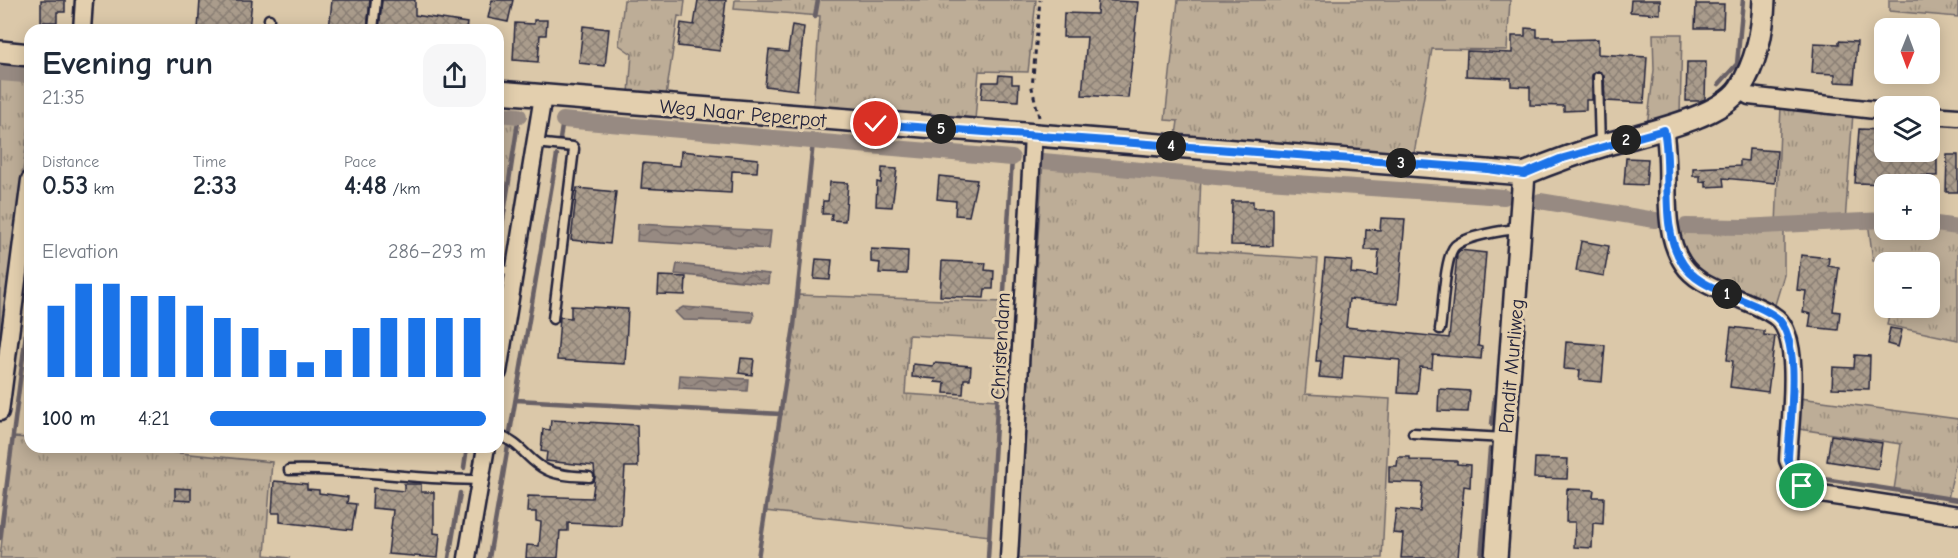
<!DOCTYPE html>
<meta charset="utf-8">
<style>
body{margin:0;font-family:"Comic Neue",sans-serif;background:#f6f6f7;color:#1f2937;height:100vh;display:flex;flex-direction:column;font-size:22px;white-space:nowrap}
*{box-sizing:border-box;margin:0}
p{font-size:20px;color:#747a83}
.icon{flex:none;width:33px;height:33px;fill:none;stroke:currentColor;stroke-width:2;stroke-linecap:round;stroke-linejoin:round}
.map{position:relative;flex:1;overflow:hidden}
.details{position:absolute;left:24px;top:24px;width:480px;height:429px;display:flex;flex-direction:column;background:#fff;border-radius:18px;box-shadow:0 3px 15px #0003}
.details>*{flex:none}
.needle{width:39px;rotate:181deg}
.tools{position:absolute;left:1874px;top:18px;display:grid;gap:12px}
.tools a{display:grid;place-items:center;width:66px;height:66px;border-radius:12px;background:#fff;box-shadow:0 3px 15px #0003;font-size:30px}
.pin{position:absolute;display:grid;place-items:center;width:51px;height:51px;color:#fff;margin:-26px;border:3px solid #fff;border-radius:50%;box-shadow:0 2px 6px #0007}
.km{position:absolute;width:30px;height:30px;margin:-15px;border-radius:50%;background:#222;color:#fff;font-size:16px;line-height:30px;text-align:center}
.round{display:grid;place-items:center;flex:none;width:63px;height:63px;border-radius:18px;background:#f6f6f7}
.summary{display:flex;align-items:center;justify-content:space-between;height:102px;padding:0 18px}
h1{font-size:33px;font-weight:800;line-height:45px}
.figures{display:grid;grid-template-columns:repeat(3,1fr);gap:9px;height:102px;padding:6px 18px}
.figures div{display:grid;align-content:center}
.figures b{font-size:26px;font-weight:800}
.figures small{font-size:16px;font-weight:400}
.figures p{font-size:16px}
.chart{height:168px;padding:12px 18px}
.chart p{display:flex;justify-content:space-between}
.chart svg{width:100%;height:108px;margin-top:6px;stroke:#1a73e8;stroke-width:6}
ul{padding:0 18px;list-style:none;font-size:20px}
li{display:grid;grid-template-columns:96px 72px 1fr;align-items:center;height:45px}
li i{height:15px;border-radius:8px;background:#1a73e8}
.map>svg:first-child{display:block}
.grass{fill:url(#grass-tufts);stroke:#706869;stroke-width:1.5}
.water{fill:url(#water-waves);stroke:#686066;stroke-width:1.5}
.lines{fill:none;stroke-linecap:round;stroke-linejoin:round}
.stream{stroke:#686066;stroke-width:4.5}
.canal{stroke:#978a82;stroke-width:16}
.building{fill:url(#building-cross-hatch);stroke:#22223b;stroke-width:1.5}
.service-casing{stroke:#22223b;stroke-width:13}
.minor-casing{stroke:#22223b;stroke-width:21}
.tertiary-casing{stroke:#22223b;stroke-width:26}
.path{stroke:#22223b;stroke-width:3;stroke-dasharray:4.5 4.5;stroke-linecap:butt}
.service{stroke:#e3cfae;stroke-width:8}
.minor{stroke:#e3cfae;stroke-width:16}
.tertiary{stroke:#e3cfae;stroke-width:21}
.route-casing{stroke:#fff;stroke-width:12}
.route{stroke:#1a73e8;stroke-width:8}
.labels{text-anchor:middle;stroke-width:6;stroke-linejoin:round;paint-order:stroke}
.street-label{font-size:20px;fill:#22223b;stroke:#e3cfae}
</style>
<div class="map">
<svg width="1958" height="558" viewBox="0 0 1958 558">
<defs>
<pattern id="grass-tufts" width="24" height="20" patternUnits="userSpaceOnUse" patternTransform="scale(1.5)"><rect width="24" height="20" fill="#bdad97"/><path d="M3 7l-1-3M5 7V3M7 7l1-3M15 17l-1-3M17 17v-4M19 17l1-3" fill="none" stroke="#998c7c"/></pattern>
<pattern id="water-waves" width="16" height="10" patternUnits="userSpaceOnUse" patternTransform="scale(1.5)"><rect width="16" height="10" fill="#978a82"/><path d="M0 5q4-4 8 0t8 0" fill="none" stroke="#7b706c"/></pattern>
<pattern id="building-cross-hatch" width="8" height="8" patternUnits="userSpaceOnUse" patternTransform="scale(1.5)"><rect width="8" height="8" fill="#aa9c8c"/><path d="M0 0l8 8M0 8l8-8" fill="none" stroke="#8a7f74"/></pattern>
</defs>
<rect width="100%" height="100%" fill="#dbc8a9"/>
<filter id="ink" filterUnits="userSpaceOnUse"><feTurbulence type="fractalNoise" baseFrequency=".0167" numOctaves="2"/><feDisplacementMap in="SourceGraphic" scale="12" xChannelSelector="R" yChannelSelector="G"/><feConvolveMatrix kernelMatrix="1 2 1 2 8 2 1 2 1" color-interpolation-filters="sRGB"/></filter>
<g filter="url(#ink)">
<path class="grass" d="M624,0h61l-2,17 -5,-1 -12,80 -37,-3 3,-39 -13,-9z
M735,0h301l-8,72 -49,-1 -4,49 -162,-12 7,-92 -86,-7z
M1178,0h332l-3,50 -75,-1 -18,105 -238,-19 2,-14 -13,-1z
M1889,0h69v17l-69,-6z
M1653,34h29l-2,80 -33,12 7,-56z
M0,73l30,2v41l-30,236z
M1781,106l72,7 -8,109 -61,3v50l-10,33 -75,-34 -14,-15 -10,-35 68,3 33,-2z
M498,117l21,2 -21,133z
M1043,161l158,15 -3,75 120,8 -13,135 85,5 -8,159h-365z
M1884,220v10h45v-7l29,4v113l-71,-15 3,-17h39v-46l-56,-1 -5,-40z
M798,295l206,7 -2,38 -93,-5 -4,59 93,6 -8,136 -225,-25z
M1800,398l158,21v32l-10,48 -54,-9 7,-46 -102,-15z
M13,437l17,1v9h88l154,15 -7,93 25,3h-290z"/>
<path class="water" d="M638,224l133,7 -2,18 -132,-8z
M677,264l92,10 -1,10 -93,-10z
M683,307l70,5 1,5 -2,5 -69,-2 -8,-8z
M680,375l68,4 -1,12 -68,-3z"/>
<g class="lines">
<path class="stream" d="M815,17l3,-17
M1719,84l18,-20 6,-64
M560,139l3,-19
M498,252l21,-136
M516,400l265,14
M1492,424l3,-28
M510,432l47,-277
M464,468l3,-21
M1805,476l153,24
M0,538l30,-236
M449,558l11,-65
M489,558l19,-112
M758,558l36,-232 19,-184
M988,558l24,-400
M1481,558l9,-109"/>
<path class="canal" d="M0,73l25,2
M498,114l21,2
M563,120l449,38
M1043,161l195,18 266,18
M1540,201l115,19
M1929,223l29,4
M1686,226l57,1 141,-7"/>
</g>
<path class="building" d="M41,0h24v12h-8v10h-16z
M200,0h52l-3,30h-51z
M332,0h38l-3,30h-38z
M382,0h33v15l52,8 -1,7h-87z
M492,0h21l-5,22 -20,-4z
M698,0h28l-6,51 -42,-5 3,-23 13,2z
M1098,0l40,2 -10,96 -46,-3 5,-58h-24l1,-24 33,1z
M1631,0h29v14l-30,-2z
M1696,4h28l-1,24h-28z
M534,20h13l-1,15h-6l-2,27 -25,-2 2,-37 19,1z
M792,25l12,2 -7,63 -32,-4 4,-36 19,2z
M583,26l26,3 -4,37 -26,-3z
M1525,28l12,1v8h16v3l45,-1v15l49,3 -3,46 -39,-2 -1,-25 -6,-5 -6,4v25h-6v10l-22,1v-5l-34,-1v-18l-19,-1v-8l-45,-2 1,-25 45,2v-17h13z
M1839,41l18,1 -3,41 -19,-1v-8l-23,-1 2,-30 25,1z
M1687,62h19l-1,37 -5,2h-14z
M999,75l13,1v8h7l-1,17 -37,-2 2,-17h15z
M1859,129l25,1v22h53v24l-48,-1 -1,9 -33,-1z
M1749,149l28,2 -2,32 -52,-5 1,8 -18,1v-6l-6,1v-6h-7v-8l47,-2v-6l8,1z
M681,151l77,8 -1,13 -25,-1 -1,22 -90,-5 2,-25 37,3z
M1947,155h11v37h-12z
M1626,158l22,1 -2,26 -22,-1z
M882,168l15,1 -5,38 -16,-1 1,-24 4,1z
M939,176l38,4 -8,36 -14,-1 1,-14 -19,-2z
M830,182l18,1 -3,38 -14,-1 1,-6h-10l1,-13h5z
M577,188l39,4 -6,52 -39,-4z
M1232,201h21v7h20v38l-42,-1z
M1381,218l24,1 -7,85 -49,-5 -3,28 103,11 8,-83 3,-5 26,3 -8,93 4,1 -1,12 -48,-4 -1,13 -12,-1 -3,27 -19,-1 2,-33 -56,-5 -2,24 -23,-2 2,-16h-5l9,-102 27,2 -1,12 26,3 2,-26h-14l1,-21 14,1z
M1581,241l28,5 -5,30 -28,-5z
M871,249l37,2 -1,23 -28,-1 1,-10 -9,-1z
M1801,255l28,3 -1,8 11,2 -6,43 7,1 -2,18 -29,-3 2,-13 -8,-2 3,-21 -9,-1z
M816,259l16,1 -2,20 -16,-1z
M942,261l44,2 -1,7 9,1 -1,18h-8l-1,9 -44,-2z
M659,276l27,1 -1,18 -27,-1z
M571,306l57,3 -3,55 -68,-4 3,-43 11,1z
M1731,327l33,4v4l11,1 -7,56 -38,-5 3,-26 -6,-1z
M1890,328l12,2 -4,17 -11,-3z
M1566,342l39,3 -3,37 -23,-2 1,-10 -16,-1z
M1855,355l15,1 -1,33 -37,-1 1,-21 21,1z
M741,358l13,1 -2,16 -13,-2z
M934,363l37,3 -1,13h-6l-1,15 -19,-1 1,-10 -10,-1 1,-3 -24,-2 1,-13 20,2z
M1439,389l31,2 -2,21 -30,-1z
M551,420l86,5 1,42h-13l-4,59 -53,-3v8h-8l-2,27h-32l1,-13 12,1 2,-24 -5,-1v-9h-9l1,-16 64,2 3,-21 -1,-11 -48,-5 1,-9 -6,-1 2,-22 7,1z
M1831,435l51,8 -4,26 -51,-8z
M1398,457h12v3l47,1v3l14,1 -1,22 -6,-1 -6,72h-57l2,-24 -10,-1 3,-24 24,3 3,-29 -34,-1v-16h8z
M1535,458l33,1 -1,20 -33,-1z
M274,481l33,3v5l12,1v3l29,4 -1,6 9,1 -4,26 -72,-8v-9h-8z
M404,484h17v8h13v41l6,1 -2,24 -50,-4 5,-44 -21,-2 1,-20 31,3z
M175,488l16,1v12l-16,-1z
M1567,489l27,1 -1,7h11l-1,27 -10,-1 -1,25 -18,-1 1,-25h-9z"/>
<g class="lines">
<defs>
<path id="service" d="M268,30l1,-11
M373,30l3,-30
M1598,77l2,70
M535,143l38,4 1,2 -21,170
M498,270l16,1
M1440,329c3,-17 4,-72 15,-83 11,-10 49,-16 64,-17
M1413,433l92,5
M498,435c25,9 29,26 49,35 13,6 28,6 42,7
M289,470c64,-2 127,10 191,10"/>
<path id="minor" d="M82,30l2,-30
M1739,90l10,6 135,15
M1929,115l29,2
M1664,130c9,42 -6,97 19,134 11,17 31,24 49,32 14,6 33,12 45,22 26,22 12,109 11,142 6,16 12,25 27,33l143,22
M498,372l45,-276
M0,412l30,-232
M467,558l19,-111
M1009,558l24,-422"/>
<path id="tertiary" d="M0,52l30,3
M498,92l1026,82c29,-12 57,-22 87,-31 34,-10 109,-25 129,-55 17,-27 23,-57 24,-88
M1496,558l28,-384"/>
</defs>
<use href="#service" class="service-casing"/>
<use href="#minor" class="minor-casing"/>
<use href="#tertiary" class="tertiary-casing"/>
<path class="path" d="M1039,117l-7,-29 8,-88"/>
<use href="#service" class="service"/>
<use href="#minor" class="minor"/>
<use href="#tertiary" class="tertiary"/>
</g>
</g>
<g class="lines" filter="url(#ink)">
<defs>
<path id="route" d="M876,124l612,45 36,5 36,-15 104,-29c9,43 -6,97 19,134 11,17 31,24 49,32 14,6 33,12 45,22 26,23 12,109 11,142l6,15 8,11"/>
</defs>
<use href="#route" class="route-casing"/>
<use href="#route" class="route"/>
</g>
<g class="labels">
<g class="street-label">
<text transform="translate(743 113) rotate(5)" y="7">Weg Naar Peperpot</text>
<text transform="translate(1000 346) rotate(-87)" y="7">Christendam</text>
<text transform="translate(1511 366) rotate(-85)" y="7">Pandit Murliweg</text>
</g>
</g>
</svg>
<div class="tools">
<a><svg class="needle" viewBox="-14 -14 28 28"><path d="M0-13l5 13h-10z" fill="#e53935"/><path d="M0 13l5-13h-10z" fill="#747a83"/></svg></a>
<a><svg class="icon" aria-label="layers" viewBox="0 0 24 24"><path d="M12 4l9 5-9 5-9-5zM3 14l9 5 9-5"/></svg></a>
<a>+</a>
<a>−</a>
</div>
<div class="pin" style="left:1802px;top:486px;background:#1e9e55"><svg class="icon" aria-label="arrive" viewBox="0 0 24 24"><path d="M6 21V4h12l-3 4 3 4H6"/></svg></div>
<div class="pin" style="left:876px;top:124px;background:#d93025"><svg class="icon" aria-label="check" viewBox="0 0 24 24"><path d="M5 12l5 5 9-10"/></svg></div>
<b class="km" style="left:1727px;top:294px">1</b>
<b class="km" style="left:1626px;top:140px">2</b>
<b class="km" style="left:1401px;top:163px">3</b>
<b class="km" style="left:1171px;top:146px">4</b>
<b class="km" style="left:941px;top:129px">5</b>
<section class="details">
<div class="summary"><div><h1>Evening run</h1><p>21:35</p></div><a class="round"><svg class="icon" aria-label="share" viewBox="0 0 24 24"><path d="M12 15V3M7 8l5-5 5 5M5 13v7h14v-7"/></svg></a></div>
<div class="figures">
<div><p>Distance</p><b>0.53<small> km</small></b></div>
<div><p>Time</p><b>2:33</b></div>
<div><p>Pace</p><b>4:48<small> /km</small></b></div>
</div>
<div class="chart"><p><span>Elevation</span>286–293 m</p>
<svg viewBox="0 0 160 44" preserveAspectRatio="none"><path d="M5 44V15M15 44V6M25 44V6M35 44V11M45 44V11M55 44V15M65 44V20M75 44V24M85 44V33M95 44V38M105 44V33M115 44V24M125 44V20M135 44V20M145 44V20M155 44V20"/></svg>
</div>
<ul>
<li><b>100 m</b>4:21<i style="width:100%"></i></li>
</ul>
</section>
</div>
